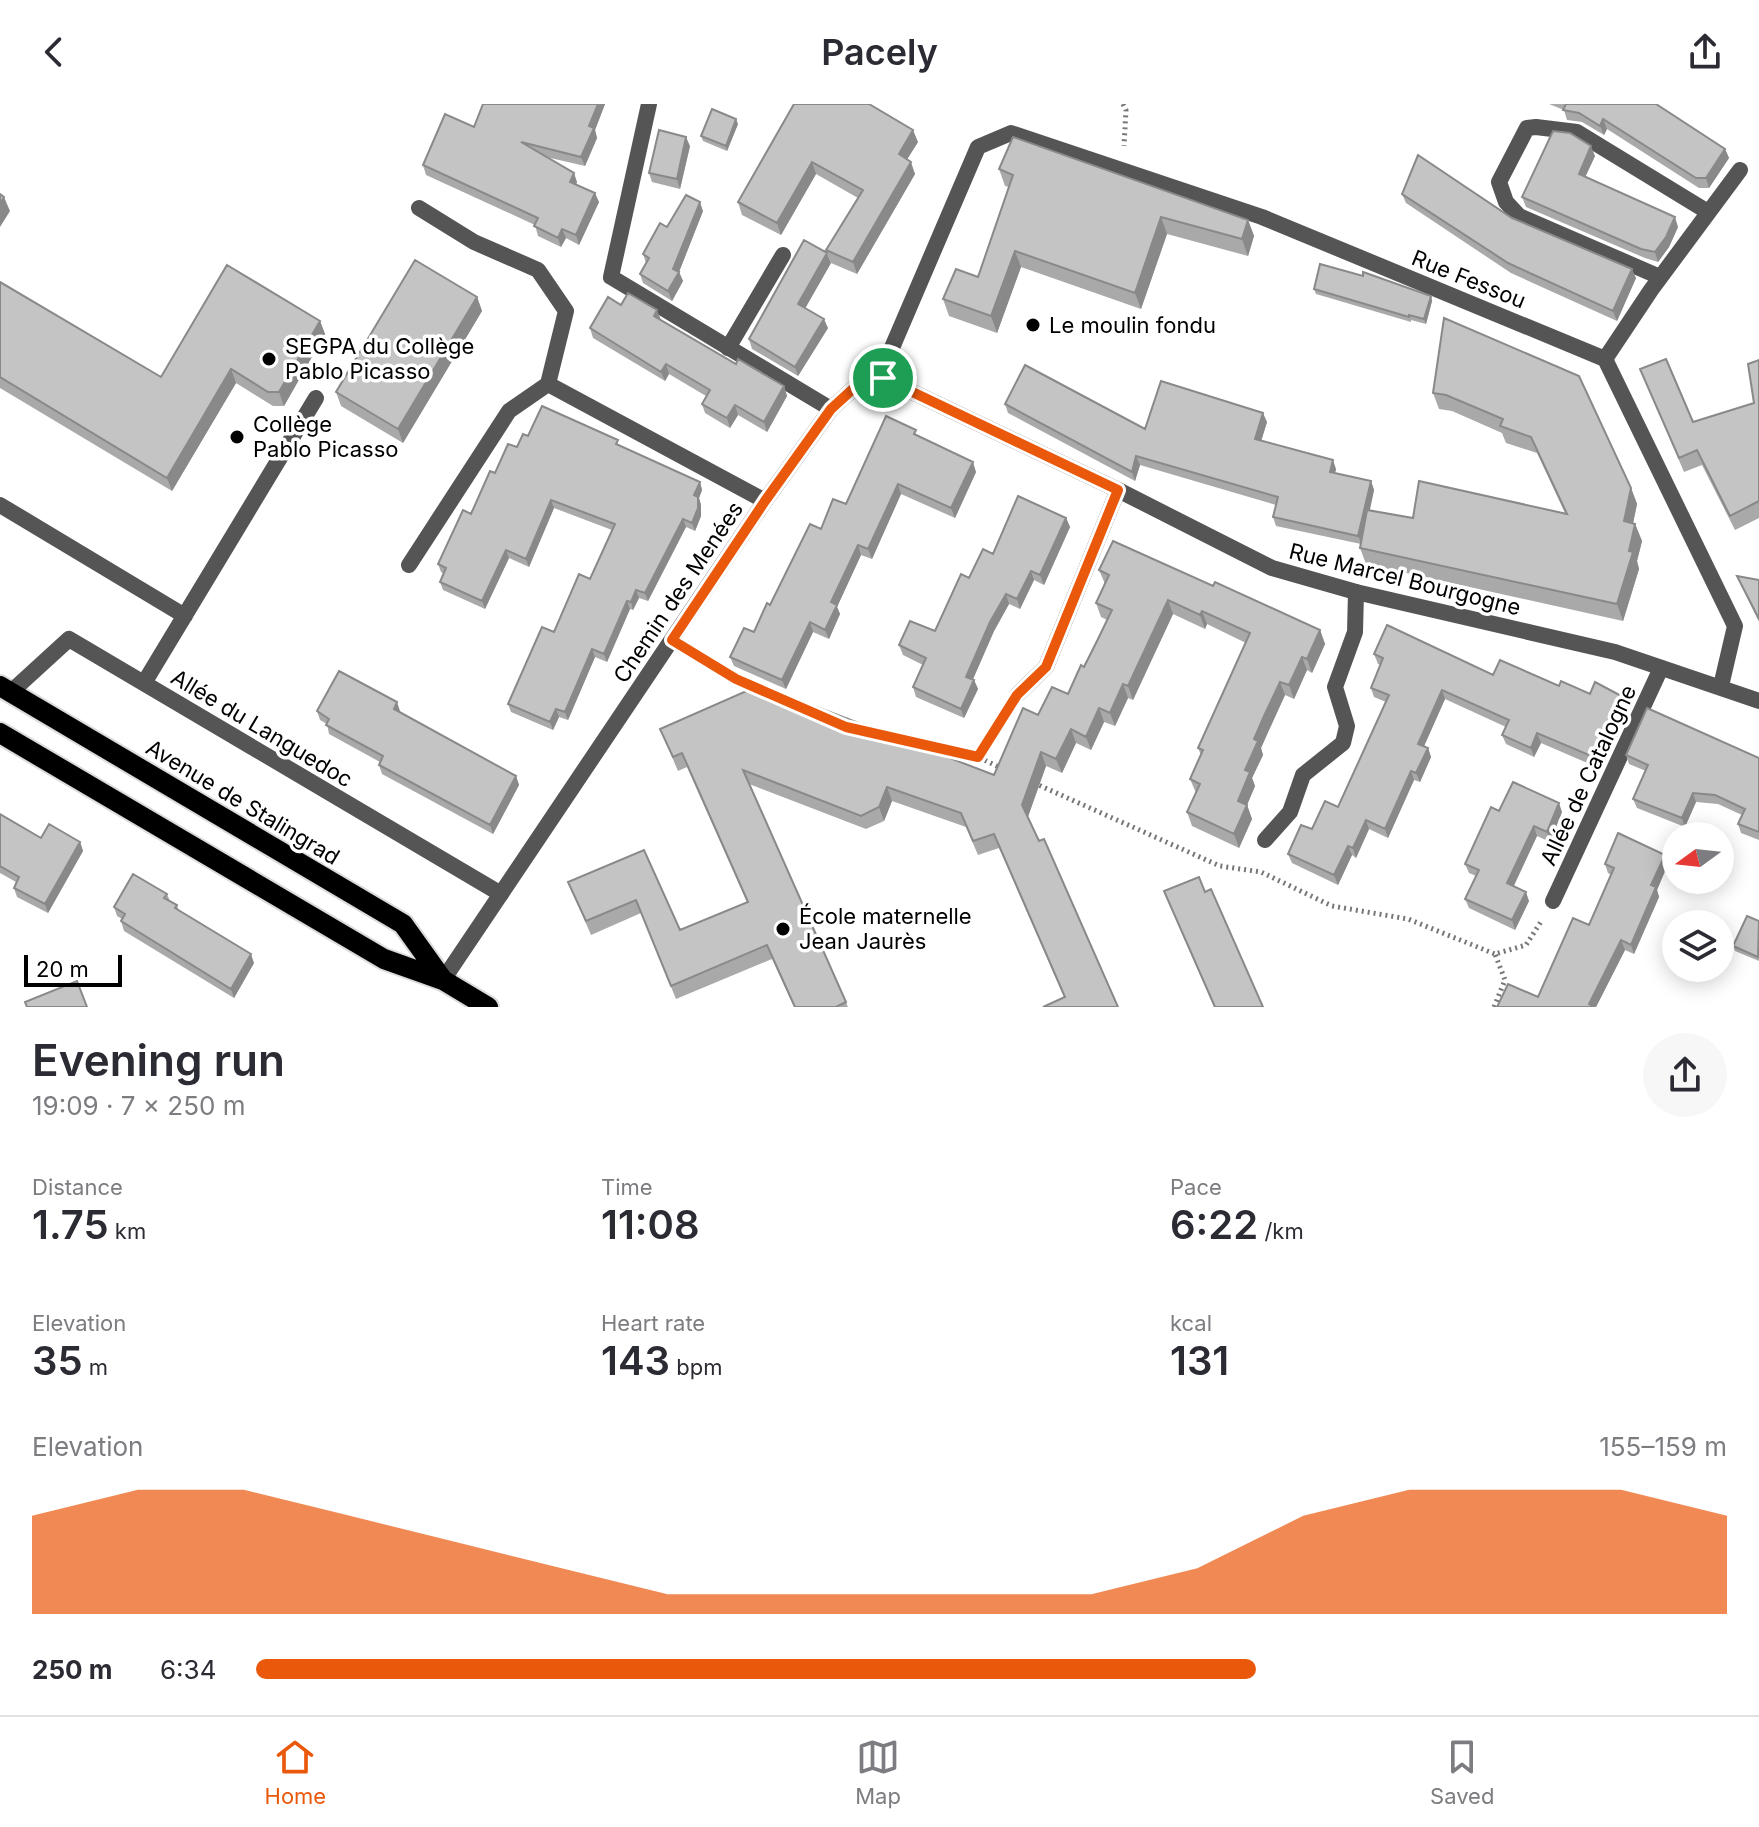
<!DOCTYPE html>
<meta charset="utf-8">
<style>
body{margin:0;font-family:Inter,sans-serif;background:#f7f7f7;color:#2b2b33;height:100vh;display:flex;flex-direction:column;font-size:30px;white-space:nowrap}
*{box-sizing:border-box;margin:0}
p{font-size:26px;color:#7c7c81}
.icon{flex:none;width:44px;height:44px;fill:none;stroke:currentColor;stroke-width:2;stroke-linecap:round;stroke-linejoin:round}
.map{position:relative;height:903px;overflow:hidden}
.sheet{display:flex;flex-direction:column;background:#fff;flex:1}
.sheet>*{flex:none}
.needle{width:52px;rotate:255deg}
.fabs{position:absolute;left:1662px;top:718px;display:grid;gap:16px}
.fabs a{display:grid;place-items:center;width:72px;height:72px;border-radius:50%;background:#fff;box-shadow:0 4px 20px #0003;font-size:40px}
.scale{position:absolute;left:24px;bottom:20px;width:98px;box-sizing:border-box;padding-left:8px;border:4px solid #000;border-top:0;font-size:22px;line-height:28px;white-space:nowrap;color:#000;-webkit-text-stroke:6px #fff;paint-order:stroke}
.pin{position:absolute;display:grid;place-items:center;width:68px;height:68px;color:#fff;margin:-34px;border:4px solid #fff;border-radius:50%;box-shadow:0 2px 8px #0007}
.round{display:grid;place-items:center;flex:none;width:84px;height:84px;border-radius:42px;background:#f7f7f7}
.summary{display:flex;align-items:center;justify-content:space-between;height:136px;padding:0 32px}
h1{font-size:44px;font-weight:600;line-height:60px}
.metrics{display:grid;grid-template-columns:repeat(3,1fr);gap:12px;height:136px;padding:8px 32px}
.metrics div{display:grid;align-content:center}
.metrics b{font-size:40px;font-weight:600}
.metrics small{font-size:22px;font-weight:400}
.metrics p{font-size:22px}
.chart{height:224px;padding:16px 32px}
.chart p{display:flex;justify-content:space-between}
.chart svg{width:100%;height:144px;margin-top:8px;fill:#ea580c;opacity:.7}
ul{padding:0 32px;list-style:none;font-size:26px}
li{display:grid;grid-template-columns:128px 96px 1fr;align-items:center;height:60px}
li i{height:20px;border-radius:10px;background:#ea580c}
header{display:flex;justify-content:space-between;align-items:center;height:104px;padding:0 32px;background:#fff;font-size:36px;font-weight:600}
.tab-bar{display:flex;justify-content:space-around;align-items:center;height:112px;border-top:2px solid #e1e1e2;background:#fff;font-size:22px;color:#7c7c81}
.tab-bar a{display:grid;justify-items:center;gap:4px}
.tab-bar .active{color:#ea580c}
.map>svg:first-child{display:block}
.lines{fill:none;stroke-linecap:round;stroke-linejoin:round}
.primary-casing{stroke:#dbdbdb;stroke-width:24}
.path{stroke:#777;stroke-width:5;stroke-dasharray:2 4;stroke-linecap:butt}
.lane{stroke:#555;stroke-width:16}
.street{stroke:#555;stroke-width:16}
.primary{stroke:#000;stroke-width:20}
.wall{fill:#a9a9a9}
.shaded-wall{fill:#898989}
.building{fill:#c4c4c4;stroke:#898989;stroke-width:2}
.route-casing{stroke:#fff;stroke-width:16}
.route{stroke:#ea580c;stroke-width:10}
.poi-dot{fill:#000;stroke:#fff;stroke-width:3}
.labels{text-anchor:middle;stroke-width:7;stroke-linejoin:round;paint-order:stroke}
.street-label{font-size:22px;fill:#000;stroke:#fff}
.poi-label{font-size:22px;fill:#000;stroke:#fff;text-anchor:start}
</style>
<header><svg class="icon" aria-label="back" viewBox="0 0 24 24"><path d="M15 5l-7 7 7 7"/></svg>Pacely<svg class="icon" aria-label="share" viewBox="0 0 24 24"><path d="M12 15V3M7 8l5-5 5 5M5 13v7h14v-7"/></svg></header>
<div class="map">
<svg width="1759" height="903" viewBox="0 0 1759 903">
<rect width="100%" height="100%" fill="#fff"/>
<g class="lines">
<defs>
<path id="primary" d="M0,582l403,238 40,56
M0,629l384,226 59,21 45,27"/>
</defs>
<use href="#primary" class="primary-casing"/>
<path class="path" d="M1123,0l3,6 -2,36
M691,548l45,27 24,10
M901,636l77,17
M1003,665l-25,-12 26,-42
M1034,679l186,83 41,6 71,34 76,13 87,35
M1494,903l11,-27 -10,-26 31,-9 16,-25"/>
<path class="lane" d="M1660,173l-141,-61 -13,-14 -7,-20 28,-54 9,-1 41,5 131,80
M728,244l55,-93
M1605,255l46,-69 89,-120
M0,401l185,111
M144,579l172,-285
M11,588l58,-53 432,255
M1017,591l29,-28 72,-177
M1265,736l25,-28 13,-37 40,-32 4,-17 -12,-39 20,-55 1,-40
M1553,797l108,-233"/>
<path class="street" d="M649,0l-38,173 220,132
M419,104l55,34 64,28 28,41 -18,73 217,117
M883,274l8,-28 87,-203 33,-14 251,84 343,142 130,267 -14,60
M883,274l235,112 154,78 84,24 259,60 144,49
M409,461l100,-154 39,-27
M443,876l322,-479 66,-92 23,-21 29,-10"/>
<use href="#primary" class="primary"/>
</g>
<path class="wall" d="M483,0h122l-10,26 2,8 -12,28 -39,-9 31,25 -1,2 23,18 -20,43 -13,-7 -5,9 -23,-11 -3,-11 -109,-50 -3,-10 51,-38z
M794,0l124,38 -11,17 8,15 -58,100 -26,-11 -5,-13 32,-52 -42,-24 -35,61 -39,-20 -4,-13z
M1549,0h107l69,45 4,9 -20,30h-10l-92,-59 -3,6 -22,-13 -15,-2 -3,-10z
M738,20l-11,27 -24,-10 -2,-5z
M690,42l-10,43 -28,-7 -3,-9z
M1595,52l-10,21 93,50 -9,20 -11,15 -13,-4 -119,-51 -4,-10z
M999,65l249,51 6,16 -6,20 -81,-22 -26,75 -120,-42 -24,66 -48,-17 -6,-17 35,-22 31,-90 -4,-1z
M1402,90l110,24 124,60 -19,43 -106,-48 -105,-70z
M703,107l-24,61 4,9 -11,20 -29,-18 -3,-9 6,-11 -3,-9 24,-27z
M831,159l-26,45 23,20 -30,48 -46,-27 -3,-10z
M0,178l161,95 159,-56 5,13 -41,72h-11l-37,-23 -64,108 -172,-103z
M1314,185l117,7 1,5 -6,23 -15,-4v2l-95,-28z
M477,193l5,14 -79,132 -62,-37 -5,-14z
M621,201l40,15 75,44 48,22 3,10 -20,36 -29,-17 -8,13 -25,-15 -3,-9 4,-8 -37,-22 -4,7 -72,-43 -3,-10z
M1444,214l187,170 6,16 -4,19 2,1 7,17 -5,20 2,8 -16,52 -257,-57 -6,-16 1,-4 -85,-18 -3,-9 3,-12 -136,-40 -5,16 -127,-68 -3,-9 140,25 122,-7 -6,19 75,28 -1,4 36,8 3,9 -4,20 43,8 152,-5 -28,-60 -31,-10 -4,-10 -50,-22 -13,-2 -6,-16z
M1759,256v158l-24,12 -33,-65 -18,7 -44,-103 53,53 61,-19z
M528,332l93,10 79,36 2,8 -3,8 2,7v11l-6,15 -9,-4 -38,74 -9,-3 -6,12 -3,-1 -23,53 -12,-5 -27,63 -9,-3 -6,13 -42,-18 -3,-8 46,-72 36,-53 22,-49 -58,-22 -25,59 -20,-9 -24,51 -42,-19 -3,-8 4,-8 -3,-2 -3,-8 57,-91z
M918,332l58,36 -21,46 -54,-24 -29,65 -11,-4 -24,52 3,7 -11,25 -16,-7 -27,57 -52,-23 -4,-9 24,-25 67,-103z
M1066,414l4,9 -26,58 -10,-5 -14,29 -11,-5 -15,27 -21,48 1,1 4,9 -14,29 -48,-21 -3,-10 10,-22 -20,-10 -4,-10 36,-14 34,-53 24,-24z
M1099,466l114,16 107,44 5,14 -13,29 -5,-3 -13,29 -9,-4 -16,34 -8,19 2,7 -11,23 3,8 -8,19 5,14 -13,29 -47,-22 -5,-14 9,-19 -6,-14 11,-24 -3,-7 48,-105 -39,-19 -2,5 -32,-15 -40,86 -5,-2 -13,28 -11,-4 -13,28 -15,-7 -14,30 -16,-7 -18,51 90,190 -54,-10 -65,-149 -21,7 -12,-28 -74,-26 -8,20 -18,8 -117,-45 99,223h-54l-22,-48 -96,40 -35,-86 -50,22 -23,-53 76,-32 36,80 67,-28 -60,-135 -9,4 -18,-42 334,46 44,-60 30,-21 30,-55 9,-19 -6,-3 -5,-14 9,-19z
M1737,472l22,4v42l-18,-37z
M1374,550l185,32 31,8 37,5 3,9 -21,47 -3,-2 -7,15 -58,-25 -7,14 -28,-13 -4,-9 4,-8 -61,-28 -21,47 4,2 3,9 -11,25 -6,-2 -26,58 -19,-9 -13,29 -4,-3 -14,30 -46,-22 -4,-9 24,-25 26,-22 48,-105 -12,-5 -3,-9 10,-23 -3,-1z
M317,607h83l-1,1 117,64 3,9 -26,49 -111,-60 -3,-9 1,-3 -51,-28 -2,-10 -7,-4z
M1626,651l133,3v82l-18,-7 -3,-9 4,-9 -24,-11 -22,-2 -11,25 -48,-19 -4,-9 13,-28 -17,-7z
M1499,707l63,1 -12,30 -13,-6 -23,50 15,15 -14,29 -46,-22 -4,-9 11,-23 -7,-3 -4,-9z
M0,710l41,24 39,4 3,9 -35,62 -31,-16 -3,-9 2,-6 -16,-9z
M1605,760h63l-11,26 2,7 -25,57 -9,-4 -29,57 -58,-10 51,-72 22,-50 -3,-2z
M1164,787l41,1 58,115h-49z
M167,790l3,7 7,4 2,6 75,52 -20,35 -110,-67 -3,-10 1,-2 -5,-3 -3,-9z
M1759,817v40l-24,-10 -2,-5z"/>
<path class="shaded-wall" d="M598,0h7l-10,26 2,8 -12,28 -4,-9 8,-31z
M736,15l2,5 -11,27 -1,-5z
M1603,15l4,10 -3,6 -4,-9z
M913,26l5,12 -15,24 -4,-12z
M686,33l4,9 -10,43 -3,-10z
M1591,42l4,10 -13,28 -3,-10z
M1725,45l4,9 -20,30 -3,-10z
M812,58l4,12 -35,61 -4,-12z
M911,58l4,12 -58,100 -4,-12z
M574,69l3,9 -4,9 -3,-9z
M595,89l4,9 -20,43 -3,-10z
M4,93l6,14 -10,16v-23z
M700,98l3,9 -24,61 4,9 -11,20 -4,-10 5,-22z
M1161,113l6,17 -26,75 -6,-16z
M1675,113l3,10 -9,20 -11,15 -3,-10z
M1248,116l6,16 -6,20 -6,-17z
M562,125l4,9 -5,9 -3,-9z
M1015,147l6,16 -24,66 -6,-17z
M827,149l4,10 -29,51 -4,-10z
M1632,165l4,9 -19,43 -4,-10z
M1431,192l1,5 -6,23 -2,-5z
M477,193l5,14 -79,132 -5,-14z
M657,206l4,10 -4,6 -3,-10z
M824,215l4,9 -30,48 -3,-9z
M320,217l5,13 -41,72 -5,-14z
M666,260l3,10 -4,7 -4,-9z
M231,265l5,14 -64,108 -5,-13z
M784,282l3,10 -20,36 -3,-10z
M735,301l3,10 -8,13 -3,-10z
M1263,309l4,9 -8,26 -4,-9z
M1136,352l4,9 -5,16 -3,-9z
M1333,356l3,9 -3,12 -3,-9z
M973,358l3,10 -21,46 -4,-10z
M1371,377l3,9 -12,54 -4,-8z
M700,378l2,8 -3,8 2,7v11l-6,15 -3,-8 2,-28z
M898,380l3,10 -29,65 -4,-10z
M1631,384l6,16 -7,34 -6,-17z
M551,396l3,8 -25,59 -3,-8z
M1066,414l4,9 -26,58 -4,-10z
M683,415l3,8 -38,74 -3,-8z
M1635,420l7,17 -5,20 2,8 -16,52 -6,-17z
M858,441l3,10 -24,52 3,7 -11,25 -4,-9 6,-28z
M506,446l3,8 -24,51 -3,-8z
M1031,467l3,9 -14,29 -3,-10z
M636,486l3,8 -6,12 -2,-8z
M1006,490l3,10 -15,27 -24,55 -4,-9 24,-55z
M1168,496l5,14 -40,86 -5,-14z
M627,497l3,8 -23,53 -3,-8z
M1202,507l5,13 -2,5 -5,-14z
M810,518l3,10 -27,57 -4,-9z
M1320,526l5,14 -13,29 -5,-14z
M592,545l3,8 -27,63 -3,-8z
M1302,553l5,13 -13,29 -5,-14z
M974,576l4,9 -14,29 -3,-9z
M1280,578l5,13 -24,53 2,7 -11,23 3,8 -8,19 5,14 -13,29 -5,-14 4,-33 7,-31 9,-31z
M1123,580l5,14 -13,28 -5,-13z
M1442,586l3,9 -24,54 -3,-9z
M1627,595l3,9 -21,47 -4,-10z
M397,598l3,9 -3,7 -3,-9z
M1099,604l5,14 -13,28 -5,-13z
M556,605l3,8 -6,13 -3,-8z
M1071,625l5,14 -14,30 -6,-14z
M1537,629l4,10 -7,14 -3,-9z
M1602,640l4,9 -7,15 -3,-10z
M1428,644l3,9 -11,25 -4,-9z
M1041,648l5,14 -19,53 -5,-14z
M1411,667l3,9 -26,58 -3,-9z
M516,672l3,9 -26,49 -3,-9z
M887,683l5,14 -8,20 -5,-14z
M1693,689l3,9 -11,25 -3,-9z
M1559,699l3,9 -12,30 -3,-10z
M1366,716l3,9 -13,29 -3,-10z
M1534,722l3,10 -27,57 -3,-10z
M80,738l3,9 -35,62 -3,-9z
M1348,742l4,9 -14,30 -4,-10z
M1665,751l3,9 -11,26 2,7 -25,57 -3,-9 20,-60z
M1526,788l3,9 -14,29 -3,-10z
M1621,836l4,10 -29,57 -7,-3z
M251,850l3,9 -20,35 -3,-9z"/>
<path class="building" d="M483,0h115l-9,22 5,2 -13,29 -60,-15 53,31 -4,9 25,11 -19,42 -14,-6 -4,9 -24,-12 4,-8 -115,-53 22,-51 29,13z
M794,0h75l44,26 -14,24 12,8 -58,100 -27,-12 37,-60 -51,-28 -35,61 -39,-21z
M1566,0h90l69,45 -19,29h-10l-93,-59 -3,7 -21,-13 -16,-3z
M712,5l24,10 -10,27 -25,-10z
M659,26l27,7 -9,42 -28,-6z
M1553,27l17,2 21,13 -12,28 96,43 -9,20 -11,15 -14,-3 -119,-52z
M1013,33l235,83 -6,19 -81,-22 -26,76 -120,-42 -24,65 -48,-17 13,-30 22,8 35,-102 -14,-6z
M1418,51l94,63 120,51 -19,42 -105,-48 -106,-69z
M0,90l4,3 -4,7z
M686,91l14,7 -27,67 6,3 -11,19 -28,-17 9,-16 -6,-4 17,-31 7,4z
M804,136l23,13 -29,51 26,15 -29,48 -46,-28z
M415,156l62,37 -79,132 -62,-37z
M1320,160l43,12v-4l68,24 -7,23 -15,-4v2l-95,-28z
M227,161l93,56 -41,71h-11l-37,-23 -64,109 -167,-101v-95l161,95z
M628,189l29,17 -3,6 82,48 2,-5 46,27 -20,36 -29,-17 -8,13 -25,-14 8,-14 -44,-26 -5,8 -71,-44 18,-31 13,8z
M1444,214l135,58 52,112 -7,33 11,3 -6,27 4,1 -16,52 -257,-56 7,-38 46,8 6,-37 148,33 -36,-77 -31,-11 3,-7 -57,-24 -13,-2z
M1666,255l27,63 61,-19 -6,-39 11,-4v141l-29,15 -33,-66 -18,8 -39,-89z
M1025,261l120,64 16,-48 102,32 -8,26 78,21 -3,12 41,9 -13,55 -85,-19 5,-20 -142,-41 -4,16 -127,-68z
M542,302l76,34 -2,4 84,38 -6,13 4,2v11l-6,15 -9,-4 -38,74 -9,-3 -5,12 -4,-1 -23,53 -12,-5 -27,63 -9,-3 -6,13 -42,-18 34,-77 12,5 25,-58 11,5 25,-55 -64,-24 -25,59 -20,-9 -24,51 -42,-19 6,-14 -8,-4 25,-54 8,4 19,-43 5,2 13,-29 9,3 6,-13 5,2z
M886,312l30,14 -2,4 59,28 -22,46 -53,-24 -30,65 -10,-4 -27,57 6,3 -12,25 -15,-8 -28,58 -52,-23 14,-29 10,4 13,-29 3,2 40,-81 11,5 12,-30 13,5z
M1018,392l48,22 -26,57 -9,-4 -14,28 -11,-5 -16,28 -24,55 8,3 -13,29 -48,-22 13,-29 -27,-13 11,-24 25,10 26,-57 8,4 14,-29 10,5z
M1113,437l100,45 2,-4 105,48 -13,29 -5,-2 -13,28 -9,-3 -16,34 -10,23 4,2 -13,29 5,2 -12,29 9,4 -13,29 -47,-22 13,-28 -10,-5 13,-29 -5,-2 52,-115 -48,-22 -2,4 -32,-15 -40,86 -5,-2 -13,29 -11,-5 -13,29 -15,-8 -15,30 -15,-7 -19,53 17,36 5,-2 74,168h-75l22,-10 -71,-163 -21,7 -12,-28 -74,-26 -8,20 -18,9 -118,-46 103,232 -10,5h-41l-28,-62 -96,41 -35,-86 -50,21 -18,-39 76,-32 36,80 68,-28 -66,-149 -9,4 -13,-28 100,-44 234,90 29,-67 15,7 14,-28 16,7 13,-29 3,2 14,-28 14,-29 -16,-7 13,-28 -10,-5z
M1737,472l22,4v39z
M1387,521l106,50 7,-15 59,26 2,-5 29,13 5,-12 32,17 -22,46 -3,-1 -6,14 -59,-25 -6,15 -29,-13 7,-15 -67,-30 -24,54 10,4 -12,25 -5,-2 -26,58 -19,-9 -13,28 -5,-2 -14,29 -46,-21 13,-29 11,4 13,-28 13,6 51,-112 -18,-7 12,-30 -9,-4z
M339,567l58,31 -3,7 122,67 -26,49 -111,-60 4,-9 -57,-31 3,-6 -12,-8z
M1647,604l112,50v74l-21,-8 7,-15 -30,-14 -22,-2 -11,25 -49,-19 15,-34 -22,-10z
M1513,678l46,21 -12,29 -13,-6 -27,57 19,9 -14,28 -47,-21 14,-29 -14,-6 26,-57 8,4z
M0,710l41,24 8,-14 31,18 -35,62 -31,-16 5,-11 -19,-11z
M1618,729l47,22 -14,30 5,2 -25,58 -10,-5 -32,64 6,3h-98l11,-23 30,13 35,-79 16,7 25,-57 -9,-4z
M133,770l34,20 -3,4 13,7 -2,3 76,46 -20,35 -110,-68 4,-7 -11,-7z
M1199,773l6,15 6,-3 52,118h-48l-51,-116z
M1747,812l12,5 -1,36 -25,-11z
M77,877l10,26h-60l-2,-5z"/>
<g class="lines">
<defs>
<path id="route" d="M883,274l235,112 -72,177 -29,28 -39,62 -132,-30 -110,-48 -64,-39 93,-139 66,-92 23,-21z"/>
</defs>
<use href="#route" class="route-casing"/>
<use href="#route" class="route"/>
</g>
<g class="poi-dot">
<circle cx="1033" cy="221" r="8"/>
<circle cx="269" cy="255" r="8"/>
<circle cx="237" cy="333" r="8"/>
<circle cx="783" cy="825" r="8"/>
</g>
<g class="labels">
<g class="street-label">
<text transform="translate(1469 175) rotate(22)" y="8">Rue Fessou</text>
<text transform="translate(1405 475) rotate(14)" y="8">Rue Marcel Bourgogne</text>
<text transform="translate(678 488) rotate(-56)" y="8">Chemin des Menées</text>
<text transform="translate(262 624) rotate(31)" y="8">Allée du Languedoc</text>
<text transform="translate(1588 671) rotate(-65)" y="8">Allée de Catalogne</text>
<text transform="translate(243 698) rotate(31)" y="8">Avenue de Stalingrad</text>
</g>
<g class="poi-label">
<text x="1049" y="229">Le moulin fondu</text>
<text x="285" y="250">SEGPA du Collège<tspan x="285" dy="25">Pablo Picasso</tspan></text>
<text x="253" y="328">Collège<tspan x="253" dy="25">Pablo Picasso</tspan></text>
<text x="799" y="820">École maternelle<tspan x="799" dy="25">Jean Jaurès</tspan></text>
</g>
</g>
</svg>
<div class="fabs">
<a><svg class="needle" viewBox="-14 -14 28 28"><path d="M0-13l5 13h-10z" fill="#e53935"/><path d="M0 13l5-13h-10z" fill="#7c7c81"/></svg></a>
<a><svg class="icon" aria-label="layers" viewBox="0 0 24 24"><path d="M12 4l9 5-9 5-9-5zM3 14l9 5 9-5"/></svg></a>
</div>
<div class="scale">20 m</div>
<div class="pin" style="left:883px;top:274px;background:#1e9e55"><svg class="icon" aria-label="arrive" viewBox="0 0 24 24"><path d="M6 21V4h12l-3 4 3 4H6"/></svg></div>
</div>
<section class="sheet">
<div class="summary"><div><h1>Evening run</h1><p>19:09 · 7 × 250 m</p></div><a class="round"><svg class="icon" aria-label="share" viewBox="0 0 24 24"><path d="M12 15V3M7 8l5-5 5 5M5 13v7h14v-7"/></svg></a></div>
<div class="metrics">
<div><p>Distance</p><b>1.75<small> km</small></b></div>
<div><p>Time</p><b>11:08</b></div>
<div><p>Pace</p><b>6:22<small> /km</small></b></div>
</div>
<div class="metrics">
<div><p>Elevation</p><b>35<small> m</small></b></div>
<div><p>Heart rate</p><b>143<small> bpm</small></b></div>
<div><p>kcal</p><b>131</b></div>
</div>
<div class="chart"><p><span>Elevation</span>155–159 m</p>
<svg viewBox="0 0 160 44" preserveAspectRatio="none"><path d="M0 44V14L10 6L20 6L30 14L40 22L50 30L60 38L70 38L80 38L90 38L100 38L110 30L120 14L130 6L140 6L150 6L160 14V44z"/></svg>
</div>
<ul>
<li><b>250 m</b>6:34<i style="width:68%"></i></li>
</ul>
</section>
<nav class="tab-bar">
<a class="active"><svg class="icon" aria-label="home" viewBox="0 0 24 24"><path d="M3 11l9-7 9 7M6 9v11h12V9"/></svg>Home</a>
<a><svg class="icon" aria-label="map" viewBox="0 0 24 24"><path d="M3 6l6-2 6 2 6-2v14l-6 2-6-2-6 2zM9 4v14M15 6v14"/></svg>Map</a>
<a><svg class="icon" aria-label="saved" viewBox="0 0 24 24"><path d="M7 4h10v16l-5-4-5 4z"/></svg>Saved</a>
</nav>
